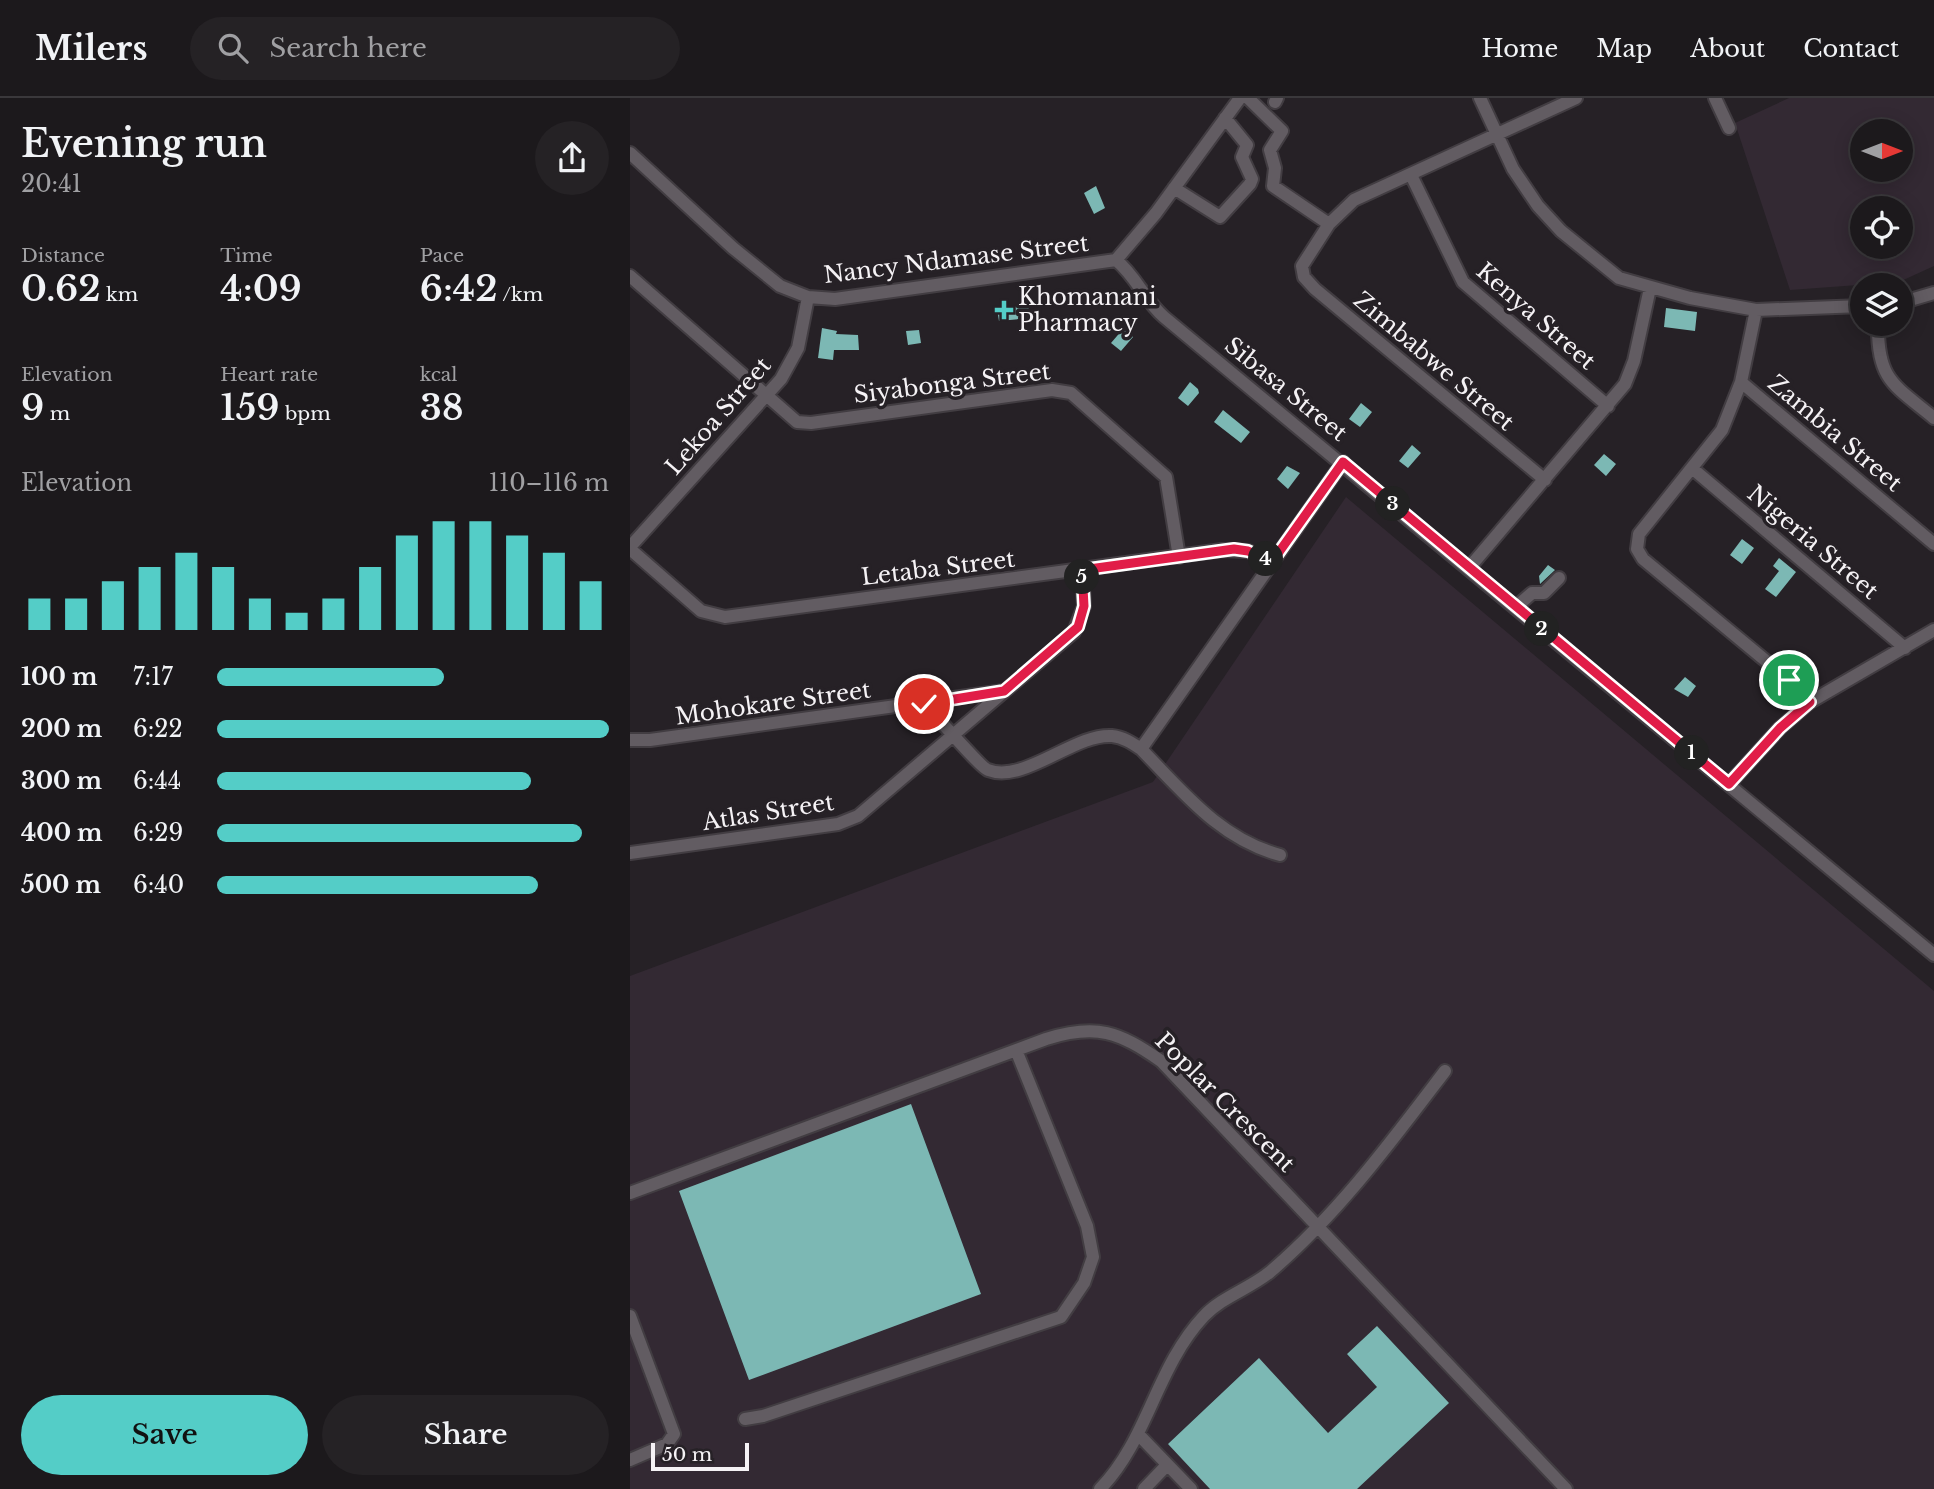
<!DOCTYPE html>
<meta charset="utf-8">
<style>
body{margin:0;font-family:"Libre Baskerville",serif;background:#252225;color:#f1f3f6;height:100vh;display:flex;flex-direction:column;font-size:26px;white-space:nowrap}
*{box-sizing:border-box;margin:0}
p{font-size:23px;color:#a0a0a3}
.icon{flex:none;width:38px;height:38px;fill:none;stroke:currentColor;stroke-width:2;stroke-linecap:round;stroke-linejoin:round}
.map{position:relative;flex:1;overflow:hidden}
.drawer{display:flex;flex-direction:column;background:#1c191c;width:630px}
.drawer>*{flex:none}
.needle{width:46px;rotate:90deg}
.buttons{position:absolute;left:1220px;top:21px;display:grid;gap:14px}
.buttons a{display:grid;place-items:center;width:63px;height:63px;border-radius:50%;background:#1c191c;box-shadow:0 4px 18px #0003,0 0 0 2px #3a383b;font-size:35px}
.scale{position:absolute;left:21px;bottom:18px;width:98px;box-sizing:border-box;padding-left:7px;border:4px solid #f5f2f5;border-top:0;font-size:19px;line-height:24px;white-space:nowrap;color:#f5f2f5;-webkit-text-stroke:5px #262126;paint-order:stroke}
.pin{position:absolute;display:grid;place-items:center;width:60px;height:60px;color:#fff;margin:-30px;border:4px solid #fff;border-radius:50%;box-shadow:0 2px 7px #0007}
.km{position:absolute;width:35px;height:35px;margin:-18px;border-radius:50%;background:#222;color:#fff;font-size:19px;line-height:35px;text-align:center}
.round{display:grid;place-items:center;flex:none;width:74px;height:74px;border-radius:37px;background:#252225}
.overview{display:flex;align-items:center;justify-content:space-between;height:119px;padding:0 21px}
h1{font-size:38px;font-weight:600;line-height:52px}
.metrics{display:grid;grid-template-columns:repeat(3,1fr);gap:10px;height:119px;padding:7px 21px}
.metrics div{display:grid;align-content:center}
.metrics b{font-size:35px;font-weight:600}
.metrics small{font-size:19px;font-weight:400}
.metrics p{font-size:19px}
.chart{height:196px;padding:14px 21px}
.chart p{display:flex;justify-content:space-between}
.chart svg{width:100%;height:126px;margin-top:7px;stroke:#54cdc7;stroke-width:6}
.button{display:flex;gap:14px;margin-top:auto;padding:14px 21px}
.button a{flex:1;height:80px;border-radius:42px;background:#54cdc7;color:#111;font-size:28px;font-weight:600;line-height:80px;text-align:center}
.button a+a{background:#252225;color:#f1f3f6}
ul{padding:0 21px;list-style:none;font-size:23px}
li{display:grid;grid-template-columns:112px 84px 1fr;align-items:center;height:52px}
li i{height:18px;border-radius:9px;background:#54cdc7}
header{display:flex;align-items:center;gap:42px;box-sizing:border-box;height:98px;padding:0 35px;background:#1c191c;border-bottom:2px solid #3a383b}
header strong{font-size:33px}
nav{display:flex;gap:38px;margin-inline-start:auto;font-size:24px}
.search{width:490px;height:63px;background:#252225;display:flex;align-items:center;gap:18px;box-sizing:border-box;padding:0 24px;border-radius:38px;color:#a0a0a3;font-size:26px}
main{display:flex;flex:1;min-height:0}
.map>svg:first-child{display:block}
.built{fill:#332933;fill-rule:evenodd}
.building{fill:#7cb8b4}
.lines{fill:none;stroke-linecap:round;stroke-linejoin:round}
.minor-casing{stroke:#423d42;stroke-width:16}
.minor{stroke:#625c62;stroke-width:12}
.route-casing{stroke:#fff;stroke-width:14}
.route{stroke:#e11d48;stroke-width:9}
.poi-dot{fill:#54cdc7;stroke:#262126;stroke-width:2.5}
.labels{text-anchor:middle;stroke-width:7;stroke-linejoin:round;paint-order:stroke}
.street-label{font-size:23px;fill:#f5f2f5;stroke:#262126}
.poi-label{font-size:23px;fill:#f5f2f5;stroke:#262126;text-anchor:start}
</style>
<header>
<strong>Milers</strong>
<div class="search"><svg class="icon" aria-label="search" viewBox="0 0 24 24"><circle cx="10" cy="10" r="6"/><path d="M15 15l6 6"/></svg>Search here</div>
<nav><a>Home</a><a>Map</a><a>About</a><a>Contact</a></nav>
</header>
<main>
<section class="drawer">
<div class="overview"><div><h1>Evening run</h1><p>20:41</p></div><a class="round"><svg class="icon" aria-label="share" viewBox="0 0 24 24"><path d="M12 15V3M7 8l5-5 5 5M5 13v7h14v-7"/></svg></a></div>
<div class="metrics">
<div><p>Distance</p><b>0.62<small> km</small></b></div>
<div><p>Time</p><b>4:09</b></div>
<div><p>Pace</p><b>6:42<small> /km</small></b></div>
</div>
<div class="metrics">
<div><p>Elevation</p><b>9<small> m</small></b></div>
<div><p>Heart rate</p><b>159<small> bpm</small></b></div>
<div><p>kcal</p><b>38</b></div>
</div>
<div class="chart"><p><span>Elevation</span>110–116 m</p>
<svg viewBox="0 0 160 44" preserveAspectRatio="none"><path d="M5 44V33M15 44V33M25 44V27M35 44V22M45 44V17M55 44V22M65 44V33M75 44V38M85 44V33M95 44V22M105 44V11M115 44V6M125 44V6M135 44V11M145 44V17M155 44V27"/></svg>
</div>
<ul>
<li><b>100 m</b>7:17<i style="width:58%"></i></li>
<li><b>200 m</b>6:22<i style="width:100%"></i></li>
<li><b>300 m</b>6:44<i style="width:80%"></i></li>
<li><b>400 m</b>6:29<i style="width:93%"></i></li>
<li><b>500 m</b>6:40<i style="width:82%"></i></li>
</ul>
<div class="button"><a>Save</a><a>Share</a></div>
</section>
<div class="map">
<svg width="1304" height="1391" viewBox="0 0 1304 1391">
<rect width="100%" height="100%" fill="#262126"/>
<path class="built" d="M1159,0h145v168l-35,16 -109,8 -55,-167zM1232,33h38v39h-38zM1232,110h38v39h-38z
M716,399l588,494v498h-1304v-513l523,-194z"/>
<path class="building" d="M466,88l9,22 -11,6 -10,-21z
M398,207l2,13 -31,3 -2,-12z
M1036,210l31,4 -2,19 -31,-4z
M192,230l15,3 -1,3 22,1 1,15h-25l-1,10 -15,-2z
M493,231l10,8 -12,14 -10,-8z
M289,232l2,13 -13,2 -2,-14z
M560,284l8,7 1,4 -11,13 -10,-8z
M731,305l11,9 -12,15 -11,-8z
M593,312l27,22 -9,11 -27,-21z
M782,347l9,8 -13,15 -9,-7z
M974,356l12,10 -10,12 -12,-11z
M657,368l13,7 -12,16 -11,-10z
M1112,441l12,9 -12,16 -12,-9z
M1149,460l17,14 -20,25 -11,-8 14,-18 -6,-5z
M918,467l7,5 -15,14 -1,-8z
M1055,579l11,9 -8,11 -14,-8z
M281,1006l70,190 -232,86 -70,-189z
M747,1228l72,77 -92,86h-147l-42,-45 91,-86 69,75 49,-46 -30,-33z"/>
<g class="lines">
<defs>
<path id="minor" d="M618,0l34,33 -12,19 5,18 -2,18 56,38
M850,0l33,71 25,37 23,25 58,47 71,20 66,12 106,-4
M1085,0l14,30
M645,4l2,-4
M0,55l103,95 47,38 28,11 27,2 281,-39 40,-47 84,-115
M781,77l52,107 145,124
M544,90l46,29 30,-33 2,-5 -10,-22 5,-12 -22,-27
M486,162c20,16 29,41 48,57l770,638
M0,178l167,146 14,1 241,-33 19,3 95,84 13,80
M1270,205l34,-10
M1126,212l-15,72 -19,48 -83,104 -2,15 6,10 146,121 21,22
M1248,226c-1,56 16,61 56,94
M1111,284l193,162
M1063,371l212,179
M915,382l-230,-191 -11,-12 -2,-11 27,-42 25,-24 222,-102
M0,449l151,-168 17,-31 10,-51
M0,451l71,62 24,6 497,-67 26,1 24,11
M839,470l156,-184 9,-23 16,-73
M886,509l16,-14h12l15,-15
M294,606c11,10 57,64 64,66 36,14 87,-37 124,-34 11,1 20,7 29,13 42,43 79,90 139,106
M0,642h20l354,-49
M511,651l202,-287
M1099,686l51,-56 30,-26 124,-72
M0,755l208,-29 20,-8 216,-184 10,-26 -2,-36
M0,1095l416,-154c51,-16 73,-7 115,22l405,428
M0,1218l44,118 -7,10 -37,16
M115,1321l18,-3 298,-99 23,-34 9,-26 -6,-31 -71,-176
M508,1336l53,55
M470,1391c48,-49 56,-122 104,-173 18,-19 45,-27 66,-44 68,-58 121,-130 175,-201
M514,1391l23,-24"/>
</defs>
<use href="#minor" class="minor-casing"/>
<use href="#minor" class="minor"/>
</g>
<g class="lines">
<defs>
<path id="route" d="M294,606l80,-13 74,-64 6,-21 -2,-36 152,-21 14,2 24,11 71,-100 386,322 51,-56 30,-26 -21,-22"/>
</defs>
<use href="#route" class="route-casing"/>
<use href="#route" class="route"/>
</g>
<path class="poi-dot" d="M370.5 201.5h7v7h7v7h-7v7h-7v-7h-7v-7h7z"/>
<g class="labels">
<g class="street-label">
<text transform="translate(326 161) rotate(-7)" y="8">Nancy Ndamase Street</text>
<text transform="translate(906 218) rotate(41)" y="8">Kenya Street</text>
<text transform="translate(804 263) rotate(40)" y="8">Zimbabwe Street</text>
<text transform="translate(322 285) rotate(-7)" y="8">Siyabonga Street</text>
<text transform="translate(656 291) rotate(39)" y="8">Sibasa Street</text>
<text transform="translate(88 318) rotate(-49)" y="8">Lekoa Street</text>
<text transform="translate(1205 335) rotate(40)" y="8">Zambia Street</text>
<text transform="translate(1183 444) rotate(40)" y="8">Nigeria Street</text>
<text transform="translate(308 470) rotate(-7)" y="8">Letaba Street</text>
<text transform="translate(143 605) rotate(-8)" y="8">Mohokare Street</text>
<text transform="translate(138 714) rotate(-9)" y="8">Atlas Street</text>
<text transform="translate(595 1004) rotate(45)" y="8">Poplar Crescent</text>
</g>
<g class="poi-label">
<text x="388" y="207">Khomanani<tspan x="388" dy="26">Pharmacy</tspan></text>
</g>
</g>
</svg>
<div class="buttons">
<a><svg class="needle" viewBox="-14 -14 28 28"><path d="M0-13l5 13h-10z" fill="#e53935"/><path d="M0 13l5-13h-10z" fill="#a0a0a3"/></svg></a>
<a><svg class="icon" aria-label="locate" viewBox="0 0 24 24"><circle cx="12" cy="12" r="6"/><path d="M12 2v4M12 18v4M2 12h4M18 12h4"/></svg></a>
<a><svg class="icon" aria-label="layers" viewBox="0 0 24 24"><path d="M12 4l9 5-9 5-9-5zM3 14l9 5 9-5"/></svg></a>
</div>
<div class="scale">50 m</div>
<div class="pin" style="left:1159px;top:582px;background:#1e9e55"><svg class="icon" aria-label="arrive" viewBox="0 0 24 24"><path d="M6 21V4h12l-3 4 3 4H6"/></svg></div>
<div class="pin" style="left:294px;top:606px;background:#d93025"><svg class="icon" aria-label="check" viewBox="0 0 24 24"><path d="M5 12l5 5 9-10"/></svg></div>
<b class="km" style="left:1062px;top:655px">1</b>
<b class="km" style="left:912px;top:531px">2</b>
<b class="km" style="left:763px;top:406px">3</b>
<b class="km" style="left:636px;top:461px">4</b>
<b class="km" style="left:452px;top:479px">5</b>
</div>
</main>
